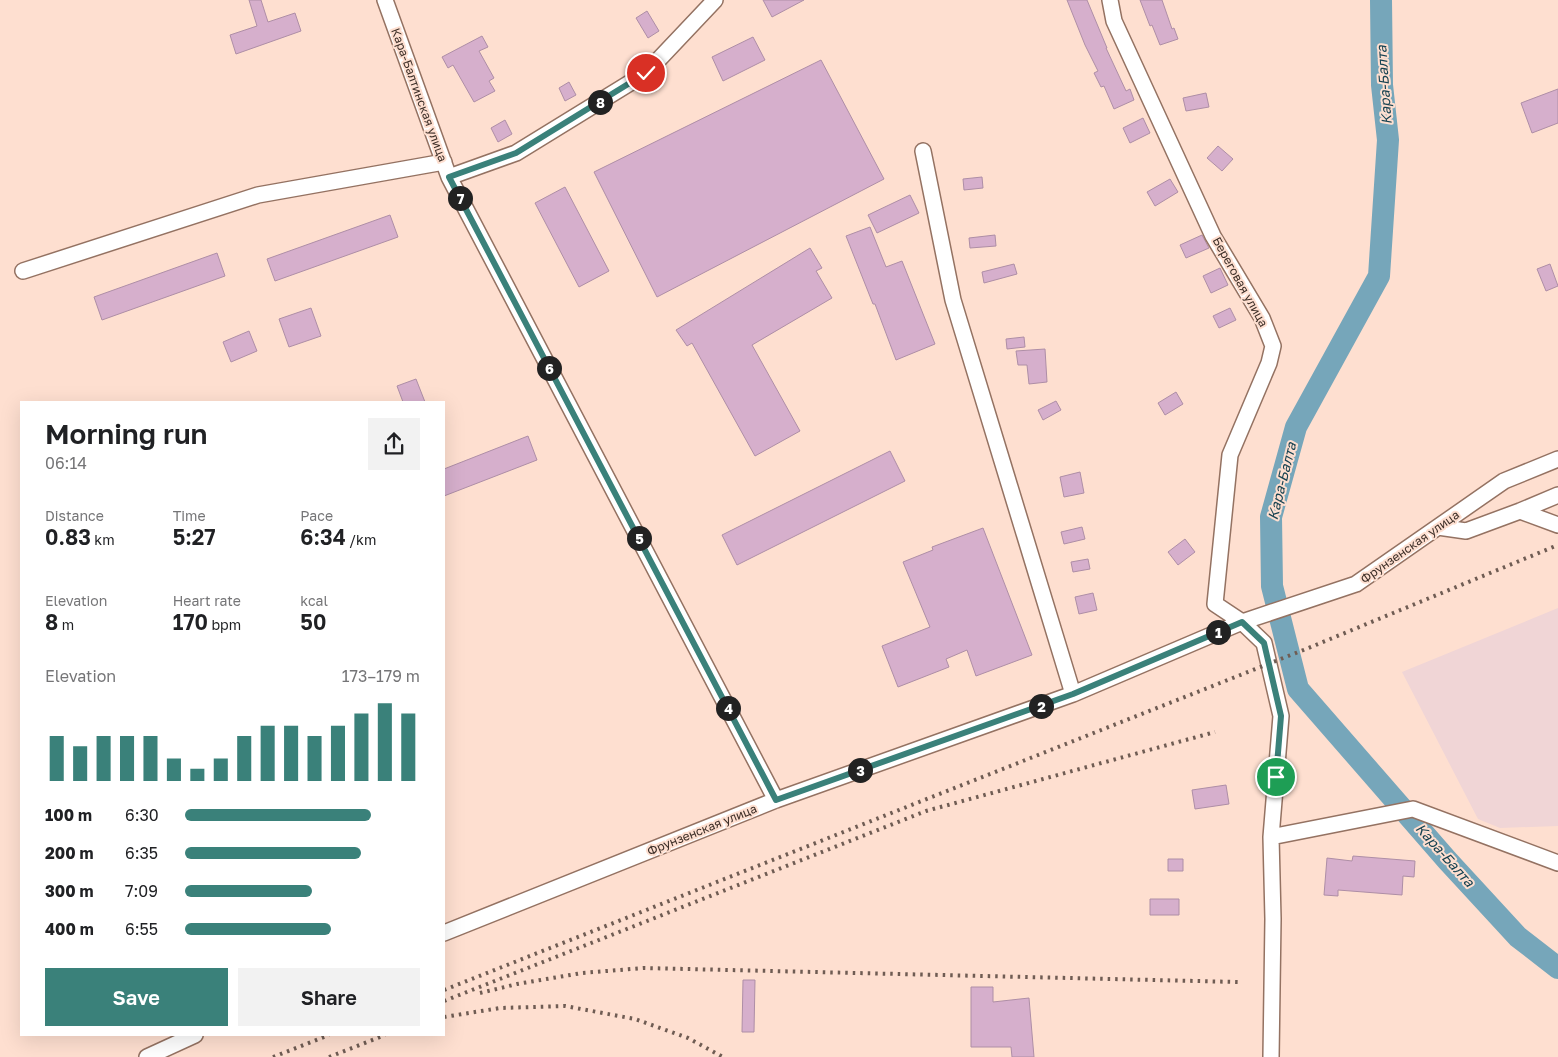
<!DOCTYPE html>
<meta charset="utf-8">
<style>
body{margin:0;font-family:"Golos Text",sans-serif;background:#f2f2f2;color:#202124;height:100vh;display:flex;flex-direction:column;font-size:19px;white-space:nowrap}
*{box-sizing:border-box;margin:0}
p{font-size:16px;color:#757577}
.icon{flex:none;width:28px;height:28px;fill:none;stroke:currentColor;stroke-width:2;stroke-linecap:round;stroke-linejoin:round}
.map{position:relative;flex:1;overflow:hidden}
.drawer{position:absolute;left:20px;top:401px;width:425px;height:635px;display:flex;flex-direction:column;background:#fff;border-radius:0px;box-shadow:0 5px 20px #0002}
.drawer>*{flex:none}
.pin{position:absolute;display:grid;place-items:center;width:42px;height:42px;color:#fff;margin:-21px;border:2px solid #fff;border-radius:50%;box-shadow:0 1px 5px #0007}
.km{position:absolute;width:25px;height:25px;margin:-12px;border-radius:50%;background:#222;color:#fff;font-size:14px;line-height:25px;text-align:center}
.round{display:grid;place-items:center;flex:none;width:52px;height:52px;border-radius:0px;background:#f2f2f2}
.summary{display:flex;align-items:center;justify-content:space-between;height:85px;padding:0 25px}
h1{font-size:28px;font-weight:600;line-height:38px}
.stats{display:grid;grid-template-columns:repeat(3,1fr);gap:8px;height:85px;padding:5px 25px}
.stats div{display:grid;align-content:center}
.stats b{font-size:21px;font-weight:600}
.stats small{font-size:14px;font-weight:400}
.stats p{font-size:14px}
.chart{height:140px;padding:10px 25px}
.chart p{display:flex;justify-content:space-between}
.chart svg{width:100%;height:90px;margin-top:5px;stroke:#3a817a;stroke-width:6}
.primary-button{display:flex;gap:10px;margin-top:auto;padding:10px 25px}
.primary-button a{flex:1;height:58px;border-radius:0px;background:#3a817a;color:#fff;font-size:20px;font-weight:600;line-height:58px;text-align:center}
.primary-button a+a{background:#f2f2f2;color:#202124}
ul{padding:0 25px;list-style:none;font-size:16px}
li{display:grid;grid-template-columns:80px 60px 1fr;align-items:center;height:38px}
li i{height:12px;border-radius:6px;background:#3a817a}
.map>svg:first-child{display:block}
.industrial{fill:#f0d5d6}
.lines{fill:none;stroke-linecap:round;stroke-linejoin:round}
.river{stroke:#76a6ba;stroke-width:22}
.building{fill:#d6afcc;stroke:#ae8ea6}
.minor-casing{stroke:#947262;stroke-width:18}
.minor{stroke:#fff;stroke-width:15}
.rail{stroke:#6f5c53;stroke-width:4;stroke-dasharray:2.5 5;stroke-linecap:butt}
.route-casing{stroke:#fff;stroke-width:10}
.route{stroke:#3a817a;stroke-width:6}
.labels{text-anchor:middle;stroke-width:4;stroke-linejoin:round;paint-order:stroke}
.street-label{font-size:12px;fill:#3d2f28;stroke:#fedfd0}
.water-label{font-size:14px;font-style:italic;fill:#174251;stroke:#fedfd0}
</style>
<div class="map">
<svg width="1558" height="1057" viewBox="0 0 1558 1057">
<rect width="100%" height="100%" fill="#fedfd0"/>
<path class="industrial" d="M1558,608v218l-58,2 -22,-9 -76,-147z"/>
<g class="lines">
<path class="river" d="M1381,0l1,85 6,55 -9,136 -83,151 -25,90 1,69 26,103 149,171 71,77 40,31"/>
</g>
<path class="building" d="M249,0h12l7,22 27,-9 6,18 -65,23 -6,-19 27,-9z
M763,0h41l-32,17z
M1067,0h20l20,48h-1l20,43 4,-2 4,11 -20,9 -10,-23 -3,1 -7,-14 4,-2 -13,-26z
M1140,0h22l10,29 2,-1 4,11 -18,6 -8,-20 -2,1z
M647,11l12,20 -11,7 -12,-20z
M482,36l6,11 -9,4 15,27 -5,3 6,10 -21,11 -21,-37 -5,3 -6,-11z
M753,37l12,23 -42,21 -11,-24z
M821,60l63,119 -227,118 -63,-125z
M569,82l7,13 -11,6 -6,-13z
M1558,89v34l-26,10 -11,-30z
M1206,93l3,14 -23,4 -3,-13z
M1143,118l7,15 -20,10 -7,-15z
M505,120l7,14 -14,8 -7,-14z
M1218,146l15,13 -11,12 -15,-13z
M982,177l1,11 -19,2 -1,-11z
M1170,179l8,13 -23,14 -8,-14z
M565,187l44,84 -30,16 -44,-84z
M910,195l9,18 -42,20 -9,-18z
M390,215l8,22 -123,44 -8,-22z
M870,227l16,40 16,-6 33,83 -39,16 -21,-56h-2l-27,-68z
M995,235l1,11 -26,2 -1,-10z
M1202,235l7,13 -23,10 -6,-13z
M810,248l12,20 -6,3 16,27 -80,47 48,86 -45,25 -63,-113 -5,3 -11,-16z
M217,253l8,23 -123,44 -8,-23z
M1014,264l3,10 -33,9 -2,-11z
M1550,264l8,22 -12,5 -9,-22z
M1220,268l8,17 -17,8 -8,-17z
M311,308l10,28 -32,11 -10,-28z
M1230,308l6,12 -17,8 -6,-12z
M249,331l8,20 -26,11 -8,-20z
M1024,337l1,10 -18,2 -1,-10z
M1045,349l2,33 -18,2 -2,-19h-9l-2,-14z
M416,379l9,23h-22l-6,-16z
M1176,392l7,12 -18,11 -7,-12z
M1056,401l5,9 -18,10 -5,-10z
M528,436l9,24 -93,36v-27z
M890,451l15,30 -168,84 -15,-30z
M1080,472l4,21 -20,4 -4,-20z
M1082,527l3,12 -21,5 -3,-12z
M983,528l49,127 -56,21 -9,-26 -21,9 3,8 -51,20 -16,-41 48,-19 -27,-65 30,-12 -1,-3z
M1185,539l10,13 -17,13 -10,-13z
M1088,559l2,10 -17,3 -2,-10z
M1093,593l4,17 -18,4 -4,-17z
M1226,785l3,19 -34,5 -3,-19z
M1353,856l62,5 -1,16 -11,-1 -1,19 -64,-5v6l-14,-1 3,-37 25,3z
M1168,859h15v12h-15z
M1150,899h29v16h-29z
M743,980h12l-1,52h-12z
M971,987h22v15l36,-4 5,59h-22l-1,-10h-40z"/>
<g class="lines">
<defs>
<path id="minor" d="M385,0l64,177 327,623
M1110,0l4,21 99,215 49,82 11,28 -4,17 -39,92 -15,149 27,18 22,21 17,73 -10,121 2,82 -2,138
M923,151l30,149 120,394
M449,177l67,-24 130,-80 69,-73
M23,271l235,-76 186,-33
M1520,511l38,14
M1438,527l28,4 54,-20 38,-16
M1271,837l142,-28 145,54
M444,933l332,-133 297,-106 169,-72 114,-38 148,-103 54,-22
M147,1057l48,-22"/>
</defs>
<use href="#minor" class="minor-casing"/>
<use href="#minor" class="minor"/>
<path class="rail" d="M444,990l862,-341 252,-104
M480,993l37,-9 65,-11 62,-5 594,14
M444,1001l482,-190 289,-79
M444,1017l56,-9 65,-2 70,13 53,19 35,19
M273,1057l56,-22
M329,1057l56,-22"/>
</g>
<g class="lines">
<defs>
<path id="route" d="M646,73l-130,80 -67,24 327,623 297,-106 169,-72 22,21 17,73 -5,61"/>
</defs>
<use href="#route" class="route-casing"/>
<use href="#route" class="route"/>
</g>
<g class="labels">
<g class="street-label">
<text transform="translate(419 95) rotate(70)" y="4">Кара-Балтинская улица</text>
<text transform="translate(1240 282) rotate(61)" y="4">Береговая улица</text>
<text transform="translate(1410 547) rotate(-35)" y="4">Фрунзенская улица</text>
<text transform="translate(702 830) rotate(-22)" y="4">Фрунзенская улица</text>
</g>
<g class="water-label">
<text transform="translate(1384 85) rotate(-94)" y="5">Кара-Балта</text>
<text transform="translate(1282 481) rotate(-76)" y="5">Кара-Балта</text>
<text transform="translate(1445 855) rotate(48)" y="5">Кара-Балта</text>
</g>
</g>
</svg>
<div class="pin" style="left:1276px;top:777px;background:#1e9e55"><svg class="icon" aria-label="arrive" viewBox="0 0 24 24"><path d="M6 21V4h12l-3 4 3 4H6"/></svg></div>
<div class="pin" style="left:646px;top:73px;background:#d93025"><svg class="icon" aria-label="check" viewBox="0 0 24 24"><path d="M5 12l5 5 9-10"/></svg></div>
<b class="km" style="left:1218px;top:632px">1</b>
<b class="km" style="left:1041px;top:706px">2</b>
<b class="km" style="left:860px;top:770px">3</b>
<b class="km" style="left:728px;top:708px">4</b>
<b class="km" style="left:639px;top:538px">5</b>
<b class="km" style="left:549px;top:368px">6</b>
<b class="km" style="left:460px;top:198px">7</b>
<b class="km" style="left:600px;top:102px">8</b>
<section class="drawer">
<div class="summary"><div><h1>Morning run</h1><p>06:14</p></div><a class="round"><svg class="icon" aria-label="share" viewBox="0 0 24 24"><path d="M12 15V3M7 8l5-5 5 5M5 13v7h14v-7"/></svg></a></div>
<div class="stats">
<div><p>Distance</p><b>0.83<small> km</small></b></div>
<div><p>Time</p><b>5:27</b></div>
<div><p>Pace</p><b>6:34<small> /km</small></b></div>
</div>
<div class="stats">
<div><p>Elevation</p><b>8<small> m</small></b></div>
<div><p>Heart rate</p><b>170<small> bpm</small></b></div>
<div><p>kcal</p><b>50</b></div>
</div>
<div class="chart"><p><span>Elevation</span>173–179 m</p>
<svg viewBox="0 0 160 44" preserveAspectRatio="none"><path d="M5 44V22M15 44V27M25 44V22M35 44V22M45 44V22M55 44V33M65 44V38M75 44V33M85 44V22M95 44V17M105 44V17M115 44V22M125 44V17M135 44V11M145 44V6M155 44V11"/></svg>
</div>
<ul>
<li><b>100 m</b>6:30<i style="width:79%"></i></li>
<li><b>200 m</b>6:35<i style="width:75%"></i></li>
<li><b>300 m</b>7:09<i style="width:54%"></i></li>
<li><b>400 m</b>6:55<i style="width:62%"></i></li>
</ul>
<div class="primary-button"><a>Save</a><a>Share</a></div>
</section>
</div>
